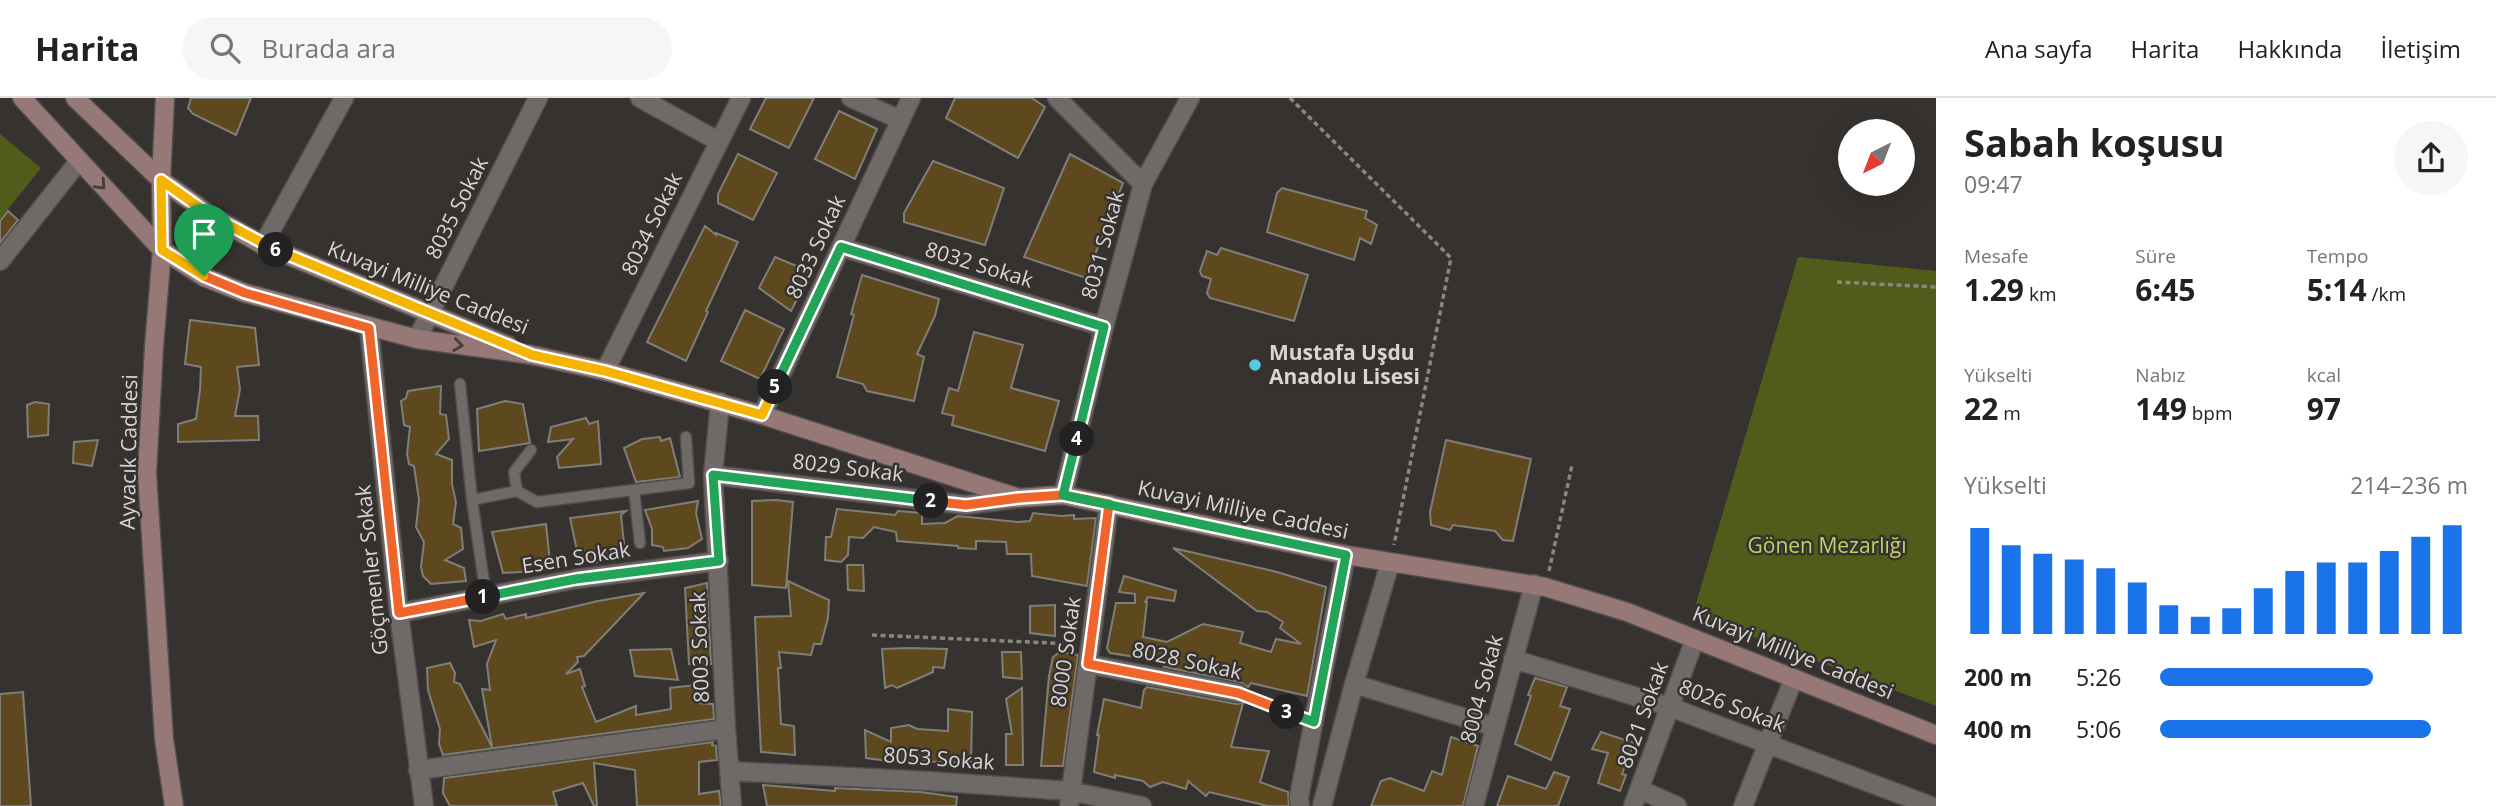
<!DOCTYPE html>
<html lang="tr">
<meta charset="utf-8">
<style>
body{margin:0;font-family:"Open Sans",sans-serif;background:#f6f6f6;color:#222;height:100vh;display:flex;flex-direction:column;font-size:26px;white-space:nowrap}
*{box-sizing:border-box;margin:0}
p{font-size:23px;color:#767676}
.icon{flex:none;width:38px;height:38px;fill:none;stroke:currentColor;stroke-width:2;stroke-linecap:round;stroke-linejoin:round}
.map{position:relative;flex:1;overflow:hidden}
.sheet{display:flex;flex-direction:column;background:#fff;width:560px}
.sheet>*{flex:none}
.needle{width:46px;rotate:222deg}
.buttons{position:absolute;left:1838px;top:21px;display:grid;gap:14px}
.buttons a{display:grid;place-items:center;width:77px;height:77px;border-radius:50%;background:#fff;box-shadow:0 7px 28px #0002;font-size:35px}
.pin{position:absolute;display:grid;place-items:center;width:60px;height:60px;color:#fff;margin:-72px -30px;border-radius:50% 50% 50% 0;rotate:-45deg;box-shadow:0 0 7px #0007}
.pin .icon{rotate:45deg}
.km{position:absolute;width:35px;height:35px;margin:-18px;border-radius:50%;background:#222;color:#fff;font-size:19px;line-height:35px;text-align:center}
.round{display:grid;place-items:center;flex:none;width:74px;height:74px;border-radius:37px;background:#f6f6f6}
.overview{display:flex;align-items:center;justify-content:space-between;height:119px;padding:0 28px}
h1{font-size:38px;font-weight:700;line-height:52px}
.metrics{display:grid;grid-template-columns:repeat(3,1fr);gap:10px;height:119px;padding:7px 28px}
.metrics div{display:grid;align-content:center}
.metrics b{font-size:30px;font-weight:700}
.metrics small{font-size:19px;font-weight:400}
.metrics p{font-size:19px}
.chart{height:196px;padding:14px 28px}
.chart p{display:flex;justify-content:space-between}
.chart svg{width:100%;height:126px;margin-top:7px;stroke:#1a73e8;stroke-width:6}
ul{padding:0 28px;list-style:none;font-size:23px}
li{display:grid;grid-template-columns:112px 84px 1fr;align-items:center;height:52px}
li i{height:18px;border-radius:9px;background:#1a73e8}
header{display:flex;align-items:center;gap:42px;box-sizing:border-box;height:98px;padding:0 35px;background:#fff;border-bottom:2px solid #e0e0e0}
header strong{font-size:33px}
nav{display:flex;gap:38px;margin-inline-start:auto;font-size:24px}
.search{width:490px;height:63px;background:#f6f6f6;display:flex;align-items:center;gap:18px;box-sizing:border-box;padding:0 24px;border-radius:38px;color:#767676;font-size:26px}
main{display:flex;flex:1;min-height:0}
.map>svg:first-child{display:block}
.green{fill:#525c1a}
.building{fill:#5d491d;stroke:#817e7a;stroke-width:2}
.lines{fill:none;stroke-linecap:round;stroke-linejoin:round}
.lane-casing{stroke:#524e4d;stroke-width:13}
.street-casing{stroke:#524e4d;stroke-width:21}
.secondary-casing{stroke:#524e4d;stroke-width:21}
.path{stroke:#8a8685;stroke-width:3.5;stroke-dasharray:5 3.5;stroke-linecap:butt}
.lane{stroke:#6f6a67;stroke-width:10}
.street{stroke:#6f6a67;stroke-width:18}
.secondary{stroke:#967977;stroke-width:18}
.oneway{stroke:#443d3b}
.split-1-casing{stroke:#fff;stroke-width:14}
.split-2-casing{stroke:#fff;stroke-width:14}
.split-3-casing{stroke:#fff;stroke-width:14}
.split-4-casing{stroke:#fff;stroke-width:14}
.split-5-casing{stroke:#fff;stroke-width:14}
.split-6-casing{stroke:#fff;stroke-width:14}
.split-7-casing{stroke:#fff;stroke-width:14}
.split-1{stroke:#f0652b;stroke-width:9}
.split-2{stroke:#22a559;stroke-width:9}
.split-3{stroke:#f0652b;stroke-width:9}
.split-4{stroke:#22a559;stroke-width:9}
.split-5{stroke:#22a559;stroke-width:9}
.split-6{stroke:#f5b400;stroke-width:9}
.split-7{stroke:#f5b400;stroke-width:9}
.poi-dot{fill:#58c9e3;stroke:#363230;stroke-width:2.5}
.labels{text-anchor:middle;stroke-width:5;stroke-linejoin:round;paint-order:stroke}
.street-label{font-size:21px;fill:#d8d5d4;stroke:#363230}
.poi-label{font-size:21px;font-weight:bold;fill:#d8d5d4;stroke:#363230;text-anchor:start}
.park-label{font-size:21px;fill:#c0d361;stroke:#363230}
</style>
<header>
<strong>Harita</strong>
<div class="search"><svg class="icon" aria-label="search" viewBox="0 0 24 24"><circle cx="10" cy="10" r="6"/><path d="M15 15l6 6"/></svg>Burada ara</div>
<nav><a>Ana sayfa</a><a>Harita</a><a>Hakkında</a><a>İletişim</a></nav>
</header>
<main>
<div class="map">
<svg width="1936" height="708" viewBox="0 0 1936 708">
<rect width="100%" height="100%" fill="#363230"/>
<path class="green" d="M0,36l41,34 -41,51z
M1798,159l138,14v435l-243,-92z"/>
<path class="building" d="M191,0h60l-15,37 -43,-21 -5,-6z
M766,0h48l-25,50 -39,-19z
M955,0h77l13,9 -27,51 -72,-40z
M839,13l38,18 -22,50 -40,-20z
M738,56l39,19 -24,47 -35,-17v-9z
M1070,56l53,29 -37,95 -62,-21z
M933,63l71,27 -19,57 -81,-23v-9z
M1282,90l85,23 -2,7 12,7 -6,19 -11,-6 -6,22 -87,-28 10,-39z
M8,113l10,9 -18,23v-22z
M705,128l11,9v-2l22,9 -32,69 2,1 -22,49 -39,-19z
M1221,150l87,27 -14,46 -84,-23 -3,-5 4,-14 -9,-3 -2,-5 7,-20 10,4z
M775,159l36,15 -20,39 -32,-23z
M862,177l77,24 -4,17 -18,38 7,3 -10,44 -47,-10 -4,-7 -26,-7 17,-62 -3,-1z
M745,212l39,19 -24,50 -39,-18z
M190,222l65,8 4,37 -22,2 3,22 -5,27h23l1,24 -81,2v-18l18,-5 4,-29 1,-23 -16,-3z
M974,234l49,13 -12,43 48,13 -14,50 -93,-26 2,-9 -12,-3 7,-25 9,3z
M441,288l-1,28 6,1 3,24 -13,15 16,6v24l4,18 -3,22 8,4 2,21 -18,11 19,8 2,13 -35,3 -8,-8 -2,-9 3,-25 -8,-15 3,-27 -5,-34 -5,-2 -2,-10 3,-27 -6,-2 -3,-24 5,-3 2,-7z
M505,303l18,3 7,39 -51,8 -2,-42z
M35,304l14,2 -1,31 -20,2 -1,-32z
M586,320l3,6 9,-3 3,43 -42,4 -2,-11 16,-18 -25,3 3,-15z
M660,339l1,4 9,-3 10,39 -44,5 -12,-34 18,-9z
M98,342l-6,26 -19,-3 1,-21z
M1446,342l85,19 -18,82 -10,-1 -8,-9 -42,-6 -3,5 -19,-5 -1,-13z
M776,402l17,2 -7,86 -34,-3v-84z
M698,403l-2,12 6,26 -14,9 -24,3 -1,-4 -11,-2v-16l-7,-19z
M837,411l58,6 3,-4 24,2v11l23,-1 13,-7 60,6 12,-1 3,-8 28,3 13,-1v4l22,-1 -9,68 -55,-10 -1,-22h-24l-1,-12 -30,-1v8l-18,-1v-2l-61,-5 -1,-9 -22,-5 -11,11 -14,-1 -1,18 -7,7 -16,-2 1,-23h5z
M626,413l-5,4 4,38 -30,10h-6l-3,-5 -7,2 -9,-42z
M546,426l4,38 -7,2 -4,7 -36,2 -11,-41z
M1173,450l104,24 49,15 -19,109 -56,-13 -3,4 -8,-5 -76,-15 5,-5 -59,-9 -3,-5 9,-45h19v-9l-16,-2 5,-16 52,15 -2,10 -26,-4 -3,5h2l-4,35 24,5 36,-18 40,8 -3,11 31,9 5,-13 25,5 -21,-16 3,-6 -16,-10 -10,-1z
M847,467h16l1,26 -16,-1z
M788,483l41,19 -1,18 -7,26h-7l-3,11 -32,-3 2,16h-3l3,56 13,2 1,29 -34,-3 -3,-61 -3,-74 36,-1z
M707,485l4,81h-22l-4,-76z
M644,495l-60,63 -7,1 1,5 -12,12 14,-5 5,17 -3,1 14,35 40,-16v9l35,-6 -1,-21 25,-3 1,18 17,1 1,15 -271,36 -4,-11 1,-15 -12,-39 -1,-22 23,-5 5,10 -1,9 6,2 32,63 -10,-58 8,1 -3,-26 9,-24 -22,7 -5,-27 12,1 22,-7 3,5 20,-5v4l72,-17z
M1055,507v31l-25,-3v-27z
M908,550l39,1 -3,19 -11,-1v5l-36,16 -5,-3 -7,3 -3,-39z
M671,551l7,31 -43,-4 -5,-26z
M1002,554h19l1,27 -19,-2z
M1060,554l18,3 -15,111h-22l8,-90 4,-19z
M1535,580l32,9 -7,19 10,3 -19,51 -36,-16 16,-48 -3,-1z
M1147,589l89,17 7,-1 -12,44 38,4 -9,31 28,10 1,14h-21l-59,-14 -3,4 -18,-15 -2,8 -23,-7 -13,5 -7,-6 -28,-6v3l-21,-6 5,-37h-2l7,-36 37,9 3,-18z
M1022,590l1,77h-17v-31h6l-6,-35z
M23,594l8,114h-31v-112z
M948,611l24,3 -1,51 -65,-2 -1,2 -39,-5 -1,-28 26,12v-14l18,-3 8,4 31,2z
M1601,634l33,11 -12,31 4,1 -6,16 -22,-8 10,-30 -16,-4z
M1451,639l27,9 -15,60h-92l10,-25 9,-3 34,13 8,-20 10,4z
M713,644l-1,3 4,1 1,14 -18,2v32l20,-3 2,15h-84l-2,-36 -41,-7 3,43h-3l-11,-23 -30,9 4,14h-107l-7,-13 1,-15z
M1554,674l15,5 -11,29h-61l11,-30 38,13z
M763,687l72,6v-3l86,4 36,5 -1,9h-189z"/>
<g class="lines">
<defs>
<path id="lane" d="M460,286l12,116
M634,392l6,53
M517,393l-3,-19 17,-22
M486,498l-14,-96 45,-9 20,11 152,-19 -3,-46"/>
<path id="street" d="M640,0l78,43
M851,0l50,22
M1057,0l86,86
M263,147l81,-147
M841,149l263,80
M0,163l79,-100
M369,230l30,285 25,193
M417,241l121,-241
M605,273l136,-273
M720,304l-7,73 13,254 6,77
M762,317l149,-317
M713,377l253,30 53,-7
M1063,397l41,-168 39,-143 47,-86
M399,515l177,-34 143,-18
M1513,561l157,48 261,99
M1088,566l150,29
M1354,586l141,43
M418,672l308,-41
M730,673l198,10 142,10 72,15
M1639,691l38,17
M1069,708l40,-302
M1300,708l-1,-9 47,-242
M1322,708l32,-122 36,-121
M1474,708l60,-222
M1633,708l62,-167
M1743,708l51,-128"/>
<path id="secondary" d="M22,0l140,152 42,27 41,16 172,46 115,16 73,16 157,44 257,83 44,-3 283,60 199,32 82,25 309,123
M75,0l86,82 49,35 53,30 246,101
M165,0l-4,82 1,70 -8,97 -7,126 17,266 10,67"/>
</defs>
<use href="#lane" class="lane-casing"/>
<use href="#street" class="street-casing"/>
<use href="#secondary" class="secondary-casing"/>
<path class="path" d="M1290,0l161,160 -57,287
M1837,184l99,5
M1549,473l23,-106
M872,537l202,9
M1253,601l45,17"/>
<use href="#lane" class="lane"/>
<use href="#street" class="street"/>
<use href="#secondary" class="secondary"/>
</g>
<defs><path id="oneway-chevron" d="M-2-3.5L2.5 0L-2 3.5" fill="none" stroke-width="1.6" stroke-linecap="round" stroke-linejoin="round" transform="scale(1.75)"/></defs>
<g class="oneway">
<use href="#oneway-chevron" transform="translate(101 87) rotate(47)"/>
<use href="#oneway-chevron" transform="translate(458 247) rotate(8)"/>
</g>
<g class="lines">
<defs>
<path id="split-1" d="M204,178l41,17 124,35 30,285 84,-16"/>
<path id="split-2" d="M483,499l93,-18 143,-18 -6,-86 218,26"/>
<path id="split-3" d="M931,403l35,4 53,-7 44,-3 46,9 -21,160 150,29 49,19"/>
<path id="split-4" d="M1077,341l-14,56 283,60 -32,167 -27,-10"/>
<path id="split-5" d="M775,289l66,-140 263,80 -27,112"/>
<path id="split-6" d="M276,152l256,105 73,16 157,44 13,-28"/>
<path id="split-7" d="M204,178l-42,-26 -1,-70 49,35 66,35"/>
</defs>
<use href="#split-1" class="split-1-casing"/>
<use href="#split-2" class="split-2-casing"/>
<use href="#split-3" class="split-3-casing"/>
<use href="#split-4" class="split-4-casing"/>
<use href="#split-5" class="split-5-casing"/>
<use href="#split-6" class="split-6-casing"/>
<use href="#split-7" class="split-7-casing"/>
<use href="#split-1" class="split-1"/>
<use href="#split-2" class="split-2"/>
<use href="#split-3" class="split-3"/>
<use href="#split-4" class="split-4"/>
<use href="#split-5" class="split-5"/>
<use href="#split-6" class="split-6"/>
<use href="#split-7" class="split-7"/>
</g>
<circle class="poi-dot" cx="1255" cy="267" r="7"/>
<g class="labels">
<g class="street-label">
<text transform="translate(457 110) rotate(-63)" y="7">8035 Sokak</text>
<text transform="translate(652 126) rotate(-64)" y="7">8034 Sokak</text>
<text transform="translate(1103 147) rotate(-75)" y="7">8031 Sokak</text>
<text transform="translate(816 149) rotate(-65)" y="7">8033 Sokak</text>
<text transform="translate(979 167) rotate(17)" y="7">8032 Sokak</text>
<text transform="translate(428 190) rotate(22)" y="7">Kuvayi Milliye Caddesi</text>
<text transform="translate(129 354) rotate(-89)" y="7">Ayvacık Caddesi</text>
<text transform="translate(848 370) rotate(7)" y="7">8029 Sokak</text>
<text transform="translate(1243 412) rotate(12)" y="7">Kuvayi Milliye Caddesi</text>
<text transform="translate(576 460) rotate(-9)" y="7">Esen Sokak</text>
<text transform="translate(372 472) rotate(-96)" y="7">Göçmenler Sokak</text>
<text transform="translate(700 549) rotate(-92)" y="7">8003 Sokak</text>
<text transform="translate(1066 554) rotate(-82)" y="7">8000 Sokak</text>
<text transform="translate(1793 555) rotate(22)" y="7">Kuvayi Milliye Caddesi</text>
<text transform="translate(1187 563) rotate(12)" y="7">8028 Sokak</text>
<text transform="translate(1482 591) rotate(-75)" y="7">8004 Sokak</text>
<text transform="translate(1732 608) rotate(21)" y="7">8026 Sokak</text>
<text transform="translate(1643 617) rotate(-70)" y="7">8021 Sokak</text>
<text transform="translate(939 661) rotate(4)" y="7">8053 Sokak</text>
</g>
<g class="poi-label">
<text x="1269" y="262">Mustafa Uşdu<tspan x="1269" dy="24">Anadolu Lisesi</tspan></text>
</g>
<g class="park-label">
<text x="1827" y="455">Gönen Mezarlığı</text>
</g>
</g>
</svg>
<div class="buttons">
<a><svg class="needle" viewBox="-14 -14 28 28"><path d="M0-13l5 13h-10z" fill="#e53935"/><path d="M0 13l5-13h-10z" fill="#767676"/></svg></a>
</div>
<div class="pin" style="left:204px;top:178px;background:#1e9e55"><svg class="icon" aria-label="arrive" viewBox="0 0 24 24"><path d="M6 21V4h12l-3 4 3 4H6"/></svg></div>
<b class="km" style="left:483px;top:499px">1</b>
<b class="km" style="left:931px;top:403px">2</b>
<b class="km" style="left:1287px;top:614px">3</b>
<b class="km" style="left:1077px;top:341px">4</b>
<b class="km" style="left:775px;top:289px">5</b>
<b class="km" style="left:276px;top:152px">6</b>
</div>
<section class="sheet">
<div class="overview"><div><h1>Sabah koşusu</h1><p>09:47</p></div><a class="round"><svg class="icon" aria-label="share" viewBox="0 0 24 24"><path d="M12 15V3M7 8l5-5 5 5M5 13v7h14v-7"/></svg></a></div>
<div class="metrics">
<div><p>Mesafe</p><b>1.29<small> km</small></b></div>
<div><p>Süre</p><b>6:45</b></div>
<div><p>Tempo</p><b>5:14<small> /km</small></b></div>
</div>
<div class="metrics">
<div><p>Yükselti</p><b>22<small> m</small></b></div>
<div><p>Nabız</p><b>149<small> bpm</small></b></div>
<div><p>kcal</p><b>97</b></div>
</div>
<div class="chart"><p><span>Yükselti</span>214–236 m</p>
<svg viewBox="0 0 160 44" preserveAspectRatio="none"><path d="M5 44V7M15 44V13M25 44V16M35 44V18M45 44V21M55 44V26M65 44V34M75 44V38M85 44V35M95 44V28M105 44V22M115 44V19M125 44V19M135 44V15M145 44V10M155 44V6"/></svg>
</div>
<ul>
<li><b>200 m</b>5:26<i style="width:69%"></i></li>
<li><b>400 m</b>5:06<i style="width:88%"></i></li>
</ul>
</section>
</main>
